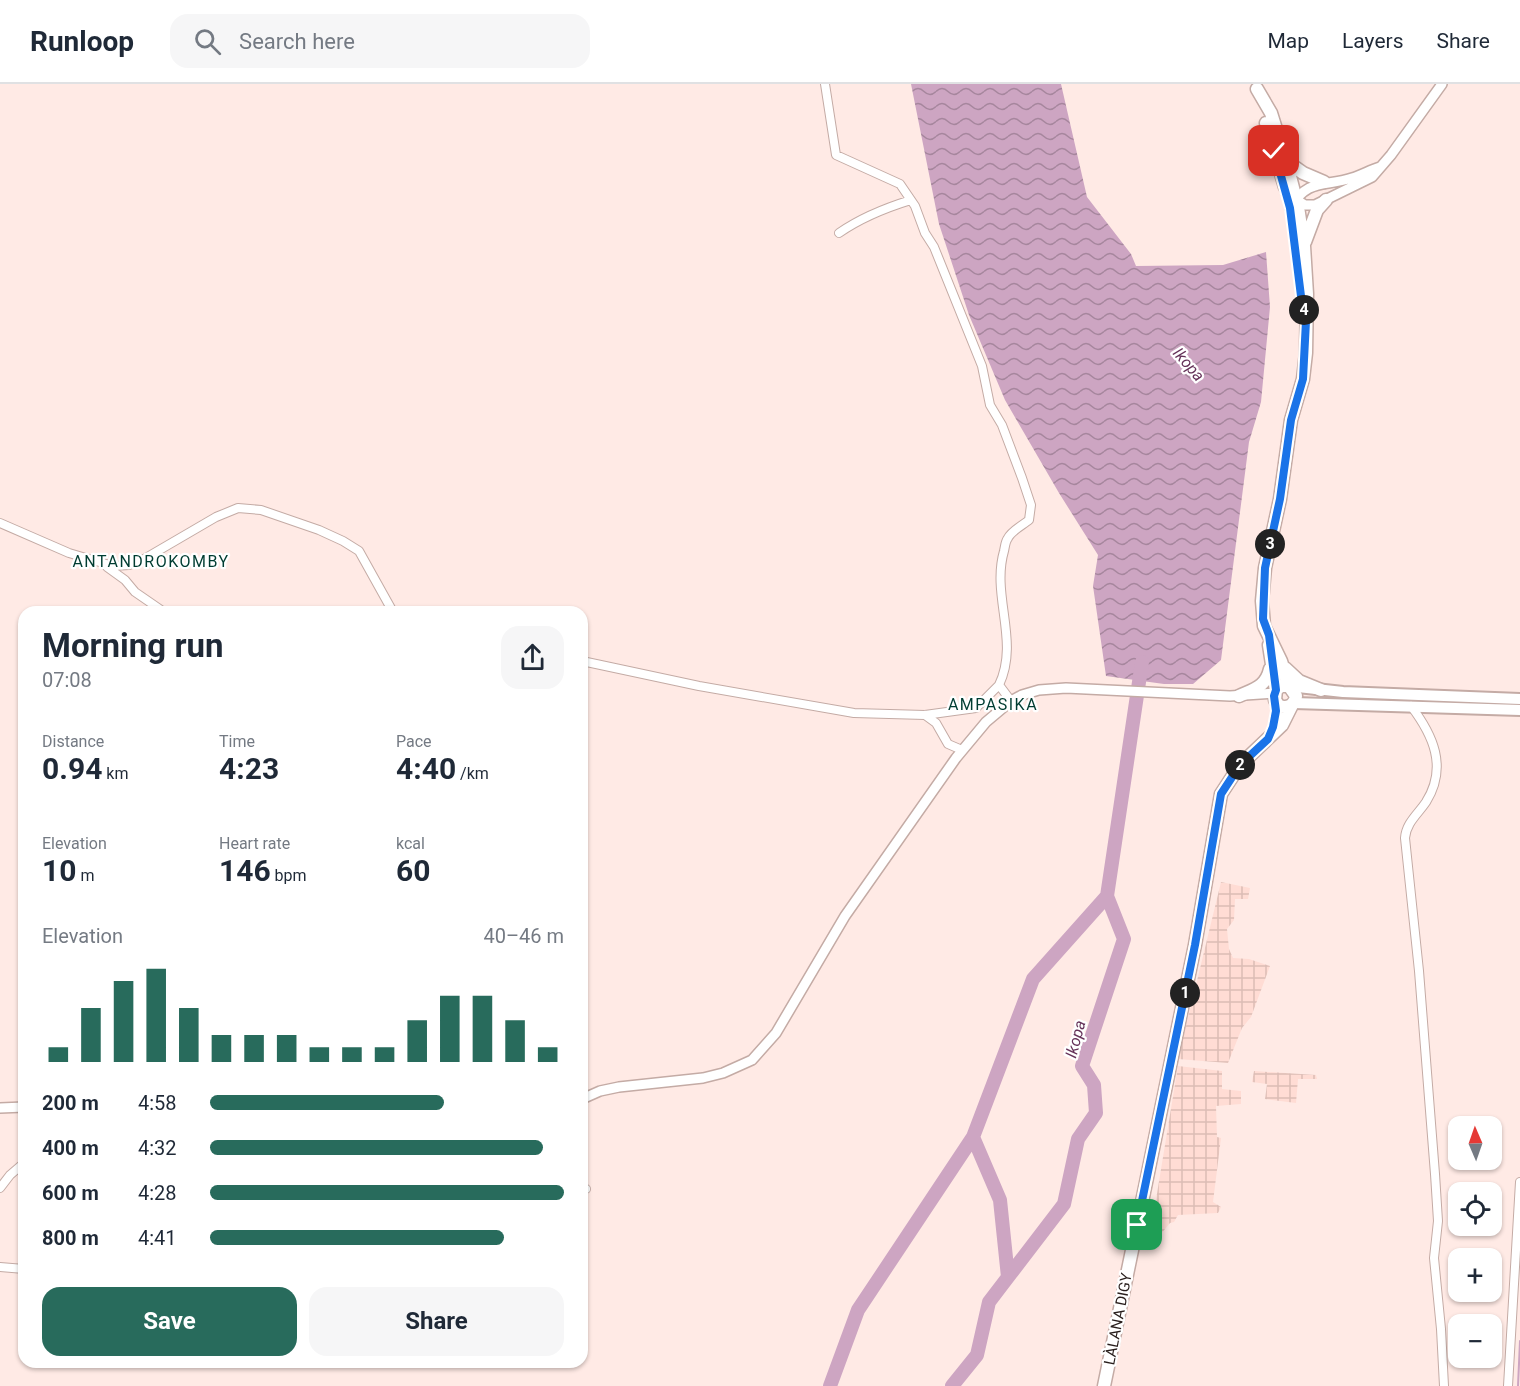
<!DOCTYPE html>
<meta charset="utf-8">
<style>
body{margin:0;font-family:Roboto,sans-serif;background:#f6f6f7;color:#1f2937;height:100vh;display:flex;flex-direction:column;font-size:22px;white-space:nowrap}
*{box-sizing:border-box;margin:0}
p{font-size:20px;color:#747a83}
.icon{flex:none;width:33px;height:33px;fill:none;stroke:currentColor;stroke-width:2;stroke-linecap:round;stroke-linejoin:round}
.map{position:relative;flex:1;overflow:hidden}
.drawer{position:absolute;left:18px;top:522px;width:570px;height:762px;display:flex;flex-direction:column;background:#fff;border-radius:18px;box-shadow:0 2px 4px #0004}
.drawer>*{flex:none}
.needle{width:39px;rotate:358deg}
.tools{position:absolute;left:1448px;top:1032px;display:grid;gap:12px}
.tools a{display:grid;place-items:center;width:54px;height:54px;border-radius:12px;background:#fff;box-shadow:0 2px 4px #0004;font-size:30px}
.pin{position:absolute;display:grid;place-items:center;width:51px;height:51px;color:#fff;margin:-26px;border-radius:12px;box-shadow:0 3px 9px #0006}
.km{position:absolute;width:30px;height:30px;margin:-15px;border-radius:50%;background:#222;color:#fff;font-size:16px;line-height:30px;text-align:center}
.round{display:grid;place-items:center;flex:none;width:63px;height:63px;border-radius:18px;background:#f6f6f7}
.overview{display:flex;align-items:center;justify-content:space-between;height:102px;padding:0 24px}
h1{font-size:33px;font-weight:700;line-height:45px}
.stats{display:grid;grid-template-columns:repeat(3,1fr);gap:9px;height:102px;padding:6px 24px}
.stats div{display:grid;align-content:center}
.stats b{font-size:30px;font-weight:700}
.stats small{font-size:16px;font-weight:400}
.stats p{font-size:16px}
.chart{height:168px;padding:12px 24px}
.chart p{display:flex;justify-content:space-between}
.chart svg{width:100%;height:108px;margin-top:6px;stroke:#286b5c;stroke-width:6}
.action{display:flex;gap:12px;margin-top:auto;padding:12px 24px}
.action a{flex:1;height:69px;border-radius:18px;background:#286b5c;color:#fff;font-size:24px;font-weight:700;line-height:69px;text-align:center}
.action a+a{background:#f6f6f7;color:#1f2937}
ul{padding:0 24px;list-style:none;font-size:20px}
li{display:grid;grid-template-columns:96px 72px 1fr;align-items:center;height:45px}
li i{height:15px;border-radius:8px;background:#286b5c}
header{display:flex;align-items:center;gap:36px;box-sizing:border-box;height:84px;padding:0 30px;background:#fff;border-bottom:2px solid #e0e1e3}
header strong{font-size:28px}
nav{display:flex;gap:33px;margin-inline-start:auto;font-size:21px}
.search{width:420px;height:54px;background:#f6f6f7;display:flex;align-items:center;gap:15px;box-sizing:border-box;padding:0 21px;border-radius:18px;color:#747a83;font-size:22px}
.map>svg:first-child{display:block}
.industrial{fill:url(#industrial-grid)}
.water{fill:url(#water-waves)}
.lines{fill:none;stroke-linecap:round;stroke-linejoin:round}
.stream{stroke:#cda5c2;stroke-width:2}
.river{stroke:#cda5c2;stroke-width:14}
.minor-casing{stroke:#c4aba5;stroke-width:10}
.tertiary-casing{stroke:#c4aba5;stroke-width:12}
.secondary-casing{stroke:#c4aba5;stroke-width:14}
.primary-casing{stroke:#c4aba5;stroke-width:15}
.minor{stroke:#fff;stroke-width:8}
.tertiary{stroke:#fff;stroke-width:9}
.secondary{stroke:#fff;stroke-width:10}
.primary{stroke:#fff;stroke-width:12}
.route-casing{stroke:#fff;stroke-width:12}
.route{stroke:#1a73e8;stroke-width:8}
.labels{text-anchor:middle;stroke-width:4.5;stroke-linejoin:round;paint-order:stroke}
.street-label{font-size:15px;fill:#281e1c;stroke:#fff}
.water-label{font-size:16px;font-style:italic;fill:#653259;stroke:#fff}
.neighbourhood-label{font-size:16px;letter-spacing:1.5px;fill:#003c31;stroke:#fff}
</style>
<header>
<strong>Runloop</strong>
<div class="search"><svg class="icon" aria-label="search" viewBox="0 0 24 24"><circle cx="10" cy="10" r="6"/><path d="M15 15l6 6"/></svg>Search here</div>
<nav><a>Map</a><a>Layers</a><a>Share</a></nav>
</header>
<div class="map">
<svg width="1520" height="1302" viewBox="0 0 1520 1302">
<defs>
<pattern id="industrial-grid" width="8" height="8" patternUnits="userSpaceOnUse" patternTransform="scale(1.5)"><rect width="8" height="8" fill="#ffdcd4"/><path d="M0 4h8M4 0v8" fill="none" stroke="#dbbcb5"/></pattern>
<pattern id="water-waves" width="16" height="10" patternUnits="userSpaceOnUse" patternTransform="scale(1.5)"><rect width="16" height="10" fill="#cda5c2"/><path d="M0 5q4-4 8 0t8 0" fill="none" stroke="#a6869d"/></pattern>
</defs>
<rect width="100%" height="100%" fill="#ffeae5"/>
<path class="industrial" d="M1221,798l29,6 -2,11h-13l-1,21 -7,9 2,20 4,9 16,1 21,7 -19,51 -9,11 -14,35 -50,-4z
M1178,982l44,5v18l19,2v13l-25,2 1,31 4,1 -8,64 8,5 -3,6 -40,2 -4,7 -4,1 -15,18 -6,1z
M1254,987l62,4 1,4h-19l-2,24 -31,-4 2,-15 -15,-2z"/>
<path class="water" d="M911,0h150l26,113 44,57 5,12 87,-1 43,-13 4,55 -9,95 -12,40 -28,218 -28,24h-29l-58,-8 -13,-90 5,-31 -39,-62 -54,-93 -36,-85 -30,-91z"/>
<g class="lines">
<path class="stream" d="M1518,1302l2,-45"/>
<path class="river" d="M973,1053l27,63 8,77
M830,1302l28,-76 115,-173 60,-158 74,-83
M952,1302l25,-31 12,-53 75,-98 14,-65 18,-26 -2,-28 -12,-19 42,-127 -17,-43 35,-234"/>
<defs>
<path id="minor" d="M825,0l11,71 64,29 15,22 10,27 9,14 48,119 8,39 12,20 20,53 9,27 -2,15c-6,5 -18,11 -21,18 -3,4 -3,9 -4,13 -13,45 16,90 -5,134l12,16
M839,149c23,-16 46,-25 72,-33
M0,439l69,30 44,13 16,-1 15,-6 72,-42 22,-9 23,2 58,20 24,11 16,10 34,61
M107,483l18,13 10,12 29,20
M582,577l117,25 155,27 71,2 51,-7 23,-23
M1411,622c22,29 37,61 15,96 -8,12 -20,21 -21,36l14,133 16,203 3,47 -4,37 7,71 3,57
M925,631l11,8 12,21 14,6
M0,1104l10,-13 14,-12
M582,1105h4
M0,1183l24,2
M1508,1302l12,-204"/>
<path id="tertiary" d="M1286,109l19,12h10l57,-28 19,-22 51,-71
M1290,124c18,-30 34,-21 62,-30 10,-3 18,-8 28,-11
M582,1015l18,-8 19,-4 84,-9 20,-5 29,-13 24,-27 69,-117 111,-158 30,-36 25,-21 11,-6 17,-5 27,-2 164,8 45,-3
M0,1024l24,-1"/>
<path id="secondary" d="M1289,602l54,6 177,7
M1294,619l226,7"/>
<path id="primary" d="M1257,5l14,24 15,48 12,46 6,39 3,48 -1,59 -3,26 -12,41 -11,79 -15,69 -3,33 2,25 17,35 8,25 7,10c-1,9 -8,13 -17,10l-4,-6 1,-10 5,-4h8
M1266,39l19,64
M1286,77l17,12 21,9
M1305,158l12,-32 9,-10
M1269,561l7,45
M1285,584l14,13 22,9
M1239,612c15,-7 27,-9 31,-27
M1104,1302l91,-441 26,-151 19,-29 42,-40 10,-20"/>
</defs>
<use href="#minor" class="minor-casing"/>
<use href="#tertiary" class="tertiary-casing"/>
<use href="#secondary" class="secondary-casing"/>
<use href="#primary" class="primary-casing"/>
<use href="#minor" class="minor"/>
<use href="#tertiary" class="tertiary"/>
<use href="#secondary" class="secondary"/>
<use href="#primary" class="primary"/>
</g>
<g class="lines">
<defs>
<path id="route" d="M1137,1141l58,-280 26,-151 19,-29 28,-26 5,-12 3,-16 -2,-15 2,-6 -7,-55 -6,-16 2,-51 15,-69 11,-79 12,-41 3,-58 -5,-25 -11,-88 -16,-57"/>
</defs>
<use href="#route" class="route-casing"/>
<use href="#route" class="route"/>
</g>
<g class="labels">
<g class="street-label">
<text transform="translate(1118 1235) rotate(-79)" y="5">LÀLANA DIGY</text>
</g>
<g class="water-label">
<text transform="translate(1189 280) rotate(49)" y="6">Ikopa</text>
<text transform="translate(1075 955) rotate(-75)" y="6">Ikopa</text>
</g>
<g class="neighbourhood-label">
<text x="151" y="483">ANTANDROKOMBY</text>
<text x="993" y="626">AMPASIKA</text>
</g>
</g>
</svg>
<div class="tools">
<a><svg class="needle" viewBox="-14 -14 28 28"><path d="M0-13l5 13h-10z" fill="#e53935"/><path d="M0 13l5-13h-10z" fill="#747a83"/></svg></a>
<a><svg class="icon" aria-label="locate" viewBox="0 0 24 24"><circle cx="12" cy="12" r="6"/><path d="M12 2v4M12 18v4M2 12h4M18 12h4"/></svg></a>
<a>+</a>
<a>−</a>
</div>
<div class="pin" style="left:1137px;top:1141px;background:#1e9e55"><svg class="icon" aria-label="arrive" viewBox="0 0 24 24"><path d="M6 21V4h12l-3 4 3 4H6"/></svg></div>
<div class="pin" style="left:1274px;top:67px;background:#d93025"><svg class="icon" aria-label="check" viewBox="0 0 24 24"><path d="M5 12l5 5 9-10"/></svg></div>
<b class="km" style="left:1185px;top:909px">1</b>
<b class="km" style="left:1240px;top:681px">2</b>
<b class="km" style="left:1270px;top:460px">3</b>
<b class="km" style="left:1304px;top:226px">4</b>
<section class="drawer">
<div class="overview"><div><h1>Morning run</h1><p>07:08</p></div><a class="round"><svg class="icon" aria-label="share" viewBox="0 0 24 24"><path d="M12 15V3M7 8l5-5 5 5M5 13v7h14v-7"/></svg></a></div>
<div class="stats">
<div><p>Distance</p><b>0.94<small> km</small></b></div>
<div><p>Time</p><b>4:23</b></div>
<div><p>Pace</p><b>4:40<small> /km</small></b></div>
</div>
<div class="stats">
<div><p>Elevation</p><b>10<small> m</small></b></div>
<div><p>Heart rate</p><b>146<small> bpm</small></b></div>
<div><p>kcal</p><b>60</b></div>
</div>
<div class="chart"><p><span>Elevation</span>40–46 m</p>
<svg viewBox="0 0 160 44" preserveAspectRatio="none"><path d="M5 44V38M15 44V22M25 44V11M35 44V6M45 44V22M55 44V33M65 44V33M75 44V33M85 44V38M95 44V38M105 44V38M115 44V27M125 44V17M135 44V17M145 44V27M155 44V38"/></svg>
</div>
<ul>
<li><b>200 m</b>4:58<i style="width:66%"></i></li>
<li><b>400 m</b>4:32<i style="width:94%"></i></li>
<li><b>600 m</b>4:28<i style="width:100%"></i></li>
<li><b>800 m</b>4:41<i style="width:83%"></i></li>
</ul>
<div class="action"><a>Save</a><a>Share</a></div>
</section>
</div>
